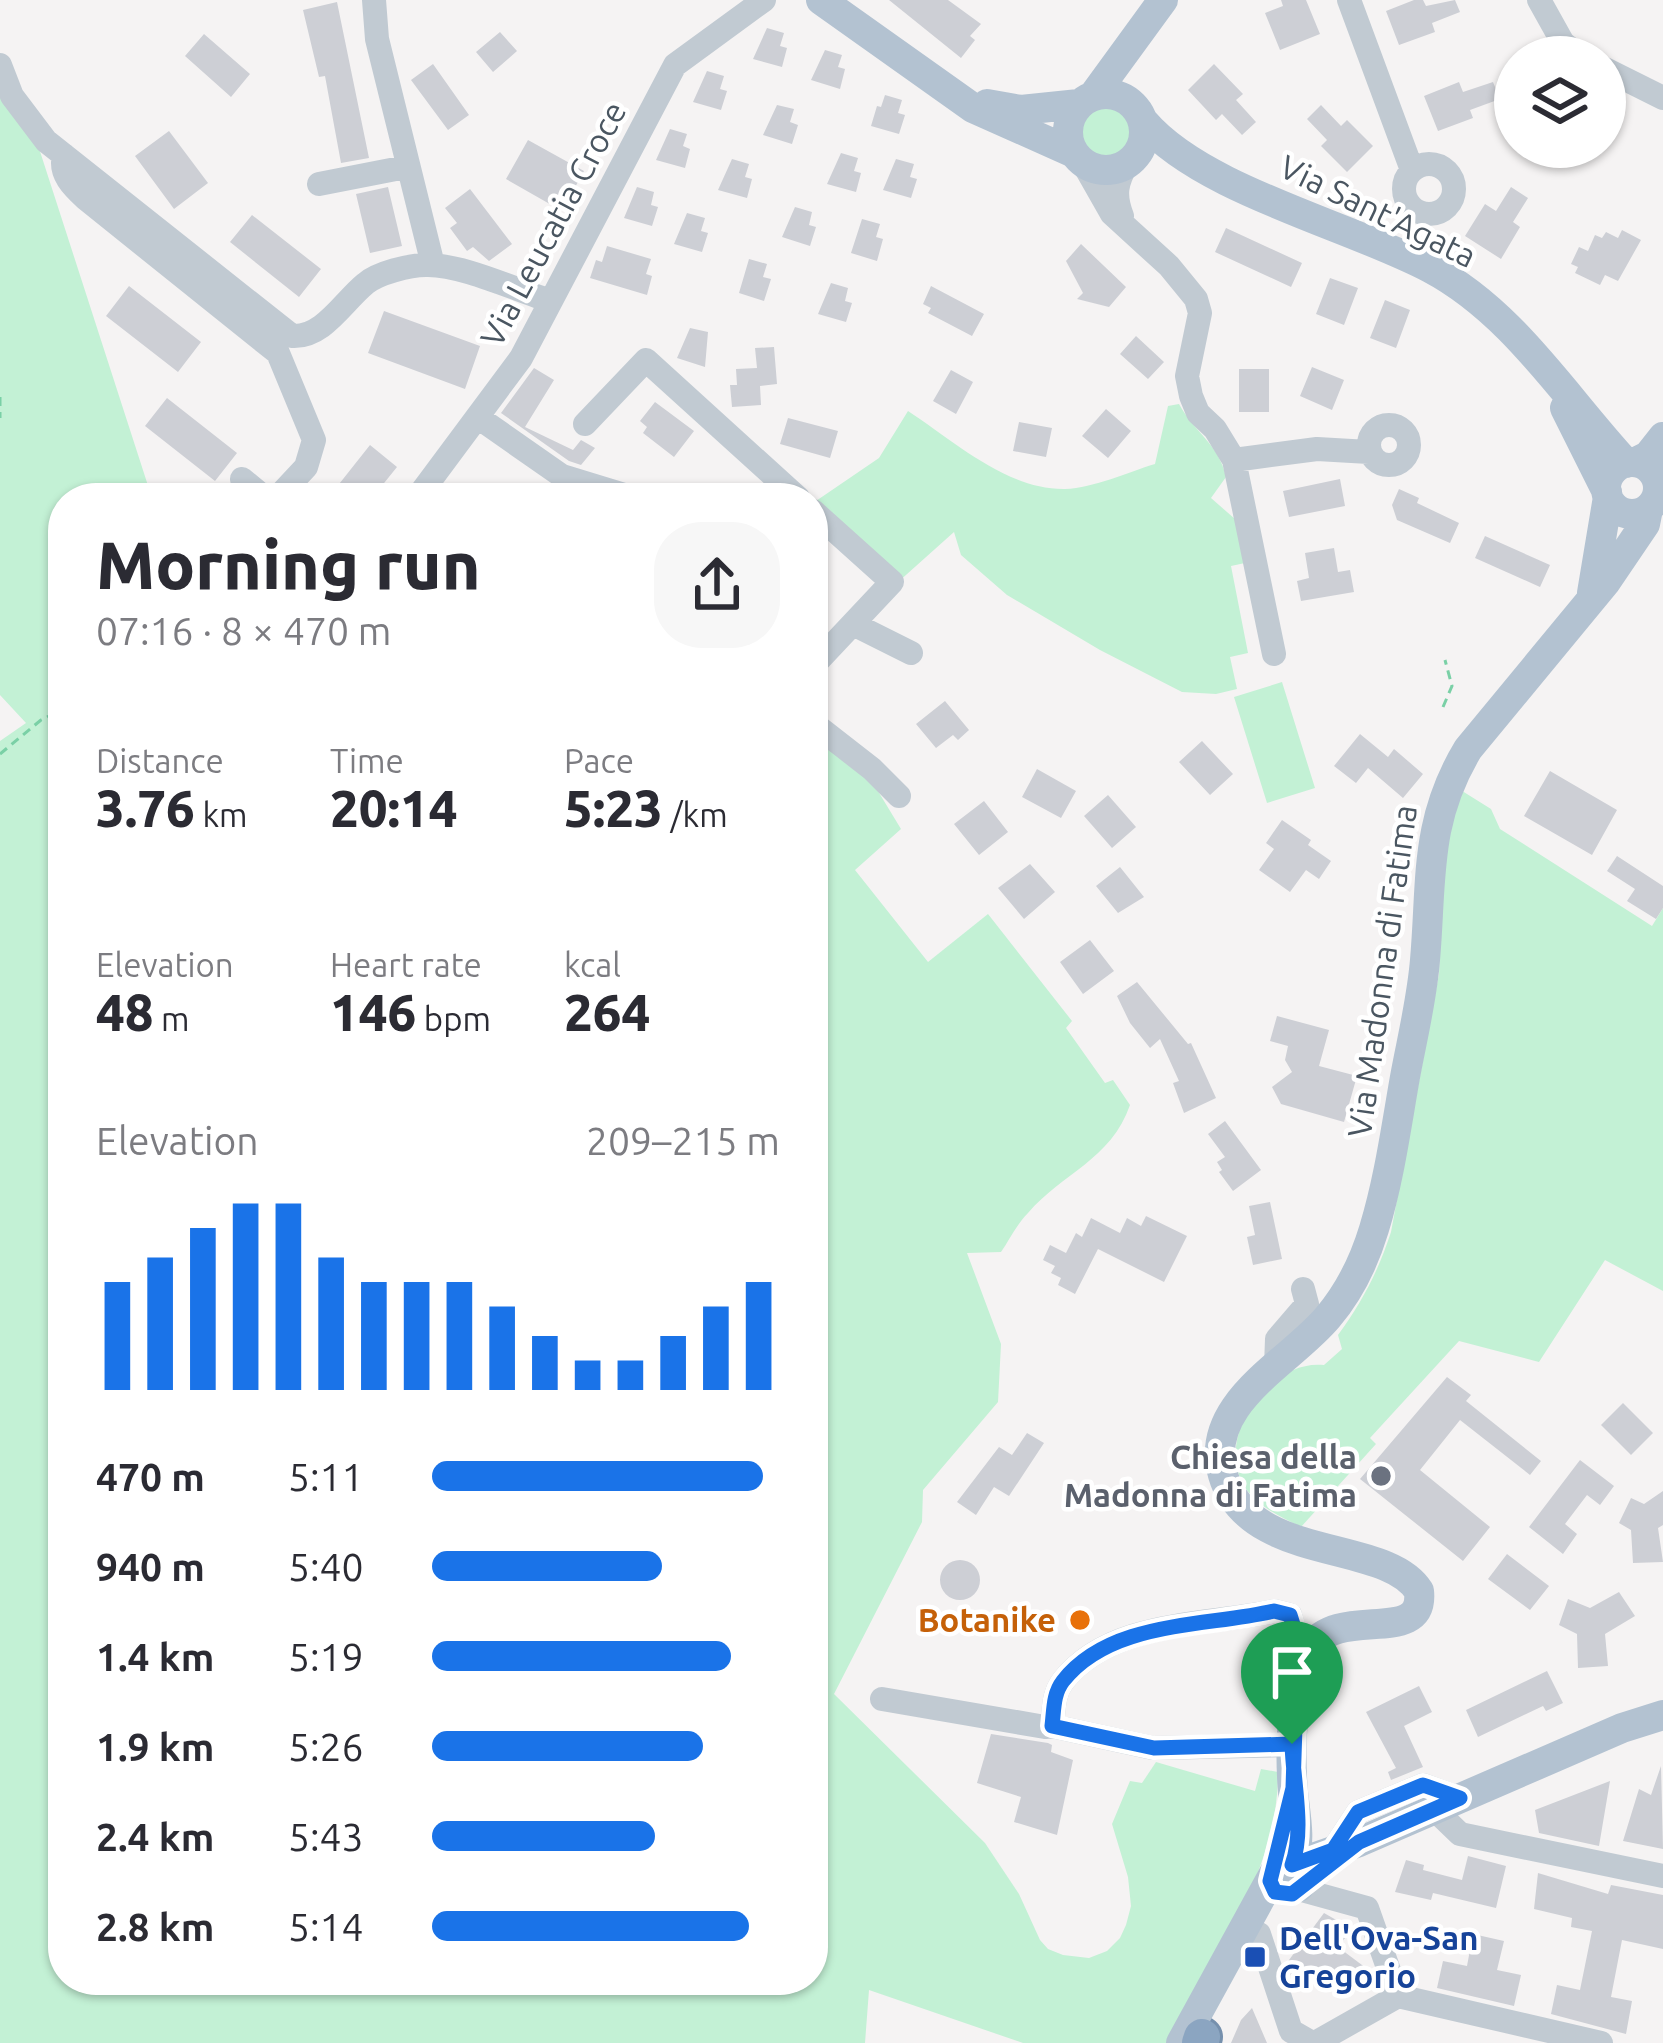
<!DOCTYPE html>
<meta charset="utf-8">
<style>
body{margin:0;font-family:Ubuntu,sans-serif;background:#f7f7f7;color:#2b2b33;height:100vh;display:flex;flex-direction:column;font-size:45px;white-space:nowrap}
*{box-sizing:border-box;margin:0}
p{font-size:39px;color:#7c7c81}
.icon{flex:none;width:66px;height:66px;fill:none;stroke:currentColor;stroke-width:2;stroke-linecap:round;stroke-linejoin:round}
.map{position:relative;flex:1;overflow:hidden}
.panel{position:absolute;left:48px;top:483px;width:780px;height:1512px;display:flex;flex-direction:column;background:#fff;border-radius:48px;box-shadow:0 3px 9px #0004}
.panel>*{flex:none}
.fabs{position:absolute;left:1494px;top:36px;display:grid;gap:24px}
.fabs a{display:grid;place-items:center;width:132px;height:132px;border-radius:50%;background:#fff;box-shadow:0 3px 9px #0004;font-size:60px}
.pin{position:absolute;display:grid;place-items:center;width:102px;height:102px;color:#fff;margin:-123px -51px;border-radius:50% 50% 50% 0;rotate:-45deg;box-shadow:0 0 12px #0007}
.pin .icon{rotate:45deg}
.round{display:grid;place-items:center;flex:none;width:126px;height:126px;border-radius:48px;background:#f7f7f7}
.head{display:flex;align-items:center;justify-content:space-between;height:204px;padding:0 48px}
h1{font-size:66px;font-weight:800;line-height:90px}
.stats{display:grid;grid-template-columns:repeat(3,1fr);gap:18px;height:204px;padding:12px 48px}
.stats div{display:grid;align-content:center}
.stats b{font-size:51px;font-weight:800}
.stats small{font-size:33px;font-weight:400}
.stats p{font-size:33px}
.chart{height:336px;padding:24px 48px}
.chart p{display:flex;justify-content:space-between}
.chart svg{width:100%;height:216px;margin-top:12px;stroke:#1a73e8;stroke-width:6}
ul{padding:0 48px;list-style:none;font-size:39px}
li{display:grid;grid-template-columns:192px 144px 1fr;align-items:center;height:90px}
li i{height:30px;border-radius:15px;background:#1a73e8}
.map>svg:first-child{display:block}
.green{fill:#c3f1d5}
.building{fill:#cdcfd5}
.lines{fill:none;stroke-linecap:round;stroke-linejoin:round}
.highway-casing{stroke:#7690ad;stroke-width:42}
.path{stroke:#7ad0a6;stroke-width:3;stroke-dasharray:9 6;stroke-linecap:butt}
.minor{stroke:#c1cad2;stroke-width:24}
.major{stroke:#b3c2d1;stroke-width:30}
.highway{stroke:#8ba5c1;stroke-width:36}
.route-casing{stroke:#fff;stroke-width:24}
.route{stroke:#1a73e8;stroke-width:15}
.worship-dot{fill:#6b7280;stroke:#fff;stroke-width:4.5}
.food-dot{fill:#e8710a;stroke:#fff;stroke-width:4.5}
.transit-dot{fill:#1a4fb4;stroke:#fff;stroke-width:4.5}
.labels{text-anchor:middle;stroke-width:9;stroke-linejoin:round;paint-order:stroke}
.street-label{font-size:33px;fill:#4a5661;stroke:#fff}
.worship-label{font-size:33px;font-weight:bold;fill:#5b616d;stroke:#fff;text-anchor:end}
.food-label{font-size:33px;font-weight:bold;fill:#c56008;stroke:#fff;text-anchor:end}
.transit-label{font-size:33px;font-weight:bold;fill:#164399;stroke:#fff;text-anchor:start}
</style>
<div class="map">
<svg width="1663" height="2043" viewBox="0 0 1663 2043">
<rect width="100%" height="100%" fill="#f5f3f3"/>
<path class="green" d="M0,96l36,43 116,359h-89v1482h750v-1246l54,39 34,56 -46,41 73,92 60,-48 84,107 -6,7 39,55 8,-3 17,25c-19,55 -68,68 -102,108 -11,11 -18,26 -27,39l-34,1 34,91 -3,58 -75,88 -1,32 -88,172 151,149 34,51 21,46 8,9 15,6 26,3 18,-7 13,-13 6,-13 5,-19 -3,-29 -16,-53 18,-43 12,2 14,-21 99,29 6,-22 17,3c1,96 -64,187 -107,271h-148l-154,-53 -4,53h-865v-1302l26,-18 -26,-28z
M1081 133a27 27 0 1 1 54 0a27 27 0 1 1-54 0Z
M1179,404c15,28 40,40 47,73l-15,21 24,21 10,44 -14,3 17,87 -18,4 7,32 -21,5 -34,-2 -82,-42 -93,-55 -46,-40 -7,-23 -57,51 -84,-80 66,-45 29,-47c46,30 99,79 157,78 29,-1 63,-17 90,-25l13,-58z
M1282,682l33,106 -48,15 -33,-106z
M1459,789l32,20 9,20 152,97 11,-18v383l-58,-31 -66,102 -80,-21 -89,97 6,6 -75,83c-21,-11 -48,-22 -59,-45 -25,-50 29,-123 82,-117l18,-16 -4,-14c24,-33 40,-63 53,-103l48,-258 6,-138z"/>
<path class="building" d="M889,0h59l33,24 -11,12 5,4 -14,18z
M1281,0h25l14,34 -40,16 -15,-37 18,-7z
M1414,0h9l3,6 29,-6 5,12 -28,11 3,9 -36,13 -13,-34z
M337,2l32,156 -28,5 -16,-87 -6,1 -16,-67z
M767,28l17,5 -4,13 7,2 -5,19 -29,-8z
M500,32l17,19 -24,21 -17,-20z
M204,34l46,40 -19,23 -46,-41z
M825,50l17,5 -4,12 7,2 -5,20 -29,-9z
M433,64l36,51 -21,15 -37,-50z
M1214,64l29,30 -7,6 20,22 -14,13 -20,-21 -6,6 -28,-30z
M707,71l17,5 -4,13 7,2 -6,19 -28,-8z
M1459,82l4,10 30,-10 7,17 -30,11 3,8 -35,13 -14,-35z
M885,95l17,5 -4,13 7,2 -6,19 -28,-8 6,-20 4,1z
M777,105l17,4 -4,13 8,3 -6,19 -29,-9z
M1321,105l20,21 6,-6 26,26 -26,26 -26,-26 6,-6 -20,-21z
M670,129l17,5 -4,12 7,3 -5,19 -29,-8z
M169,131l39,52 -34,26 -39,-53z
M528,140l56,31 -22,40 -56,-32z
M841,153l17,5 -4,13 7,2 -5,19 -29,-8z
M732,159l17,5 -4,13 7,2 -5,19 -29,-8z
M896,159l18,5 -4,13 7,2 -6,19 -28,-8z
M388,187l14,59 -32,7 -14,-59z
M637,187l17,5 -3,13 7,2 -6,19 -28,-8z
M1511,187l17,11 -15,24 7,5 -19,32 -36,-23 20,-32 11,7z
M470,189l42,55 -23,17 -16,-14 -6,4 -17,-23 7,-5 -12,-15z
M795,207l17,5 -3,13 7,2 -6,19 -28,-9z
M687,213l18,5 -4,13 7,2 -6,19 -28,-8z
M252,215l69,54 -22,28 -69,-55z
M862,219l18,5 -4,13 7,2 -6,22 -26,-8z
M1226,228l76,35 -11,24 -76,-35z
M1622,230l19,10 -23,41 -13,-6 -5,10 -25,-12 3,-6 -7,-3 8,-17 9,4 7,-16 7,3 4,-6 12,6z
M1081,244l45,43 -17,20 -32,-8 6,-6 -17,-32z
M607,246l44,13 -5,15 6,2 -5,19 -57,-17 6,-18 6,2z
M749,259l18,5 -4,13 8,2 -7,22 -25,-8z
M1330,278l28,10 -14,37 -28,-11z
M831,283l17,5 -3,13 7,2 -6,19 -28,-8z
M129,286l72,56 -23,30 -72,-56z
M931,286l53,28 -12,22 -44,-23 3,-5 -8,-4z
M1385,300l25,10 -14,38 -26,-10z
M384,311l96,35 -15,43 -97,-36z
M690,328l18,4 -3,35 -28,-9z
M1136,336l28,26 -16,17 -28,-25z
M774,347l3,37 -17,2 1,19 -29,2 -2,-22h7l-1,-16 21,-1 -2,-20z
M1312,367l32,13 -12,30 -32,-14z
M534,368l20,12 -29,47 48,23 8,-10 14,8 -14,17 -12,-4 -68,-48z
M1239,369h30v43h-30z
M951,370l22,12 -17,32 -23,-13z
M167,398l70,55 -22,28 -70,-55z
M655,402l39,29 -20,26 -31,-24 4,-6 -7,-6z
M1106,409l25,22 -23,27 -26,-22z
M788,418l50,13 -8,27 -50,-14z
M1019,422l33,6 -6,29 -33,-6z
M370,445l27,22 -25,31h-44z
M1340,479l5,27 -56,11 -6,-26z
M1399,489l20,9 -2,5 42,20 -9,20 -53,-23 -5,-15z
M1485,536l65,29 -10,22 -65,-29z
M1334,548l4,24 12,-2 4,22 -53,9 -4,-20 12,-3 -4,-25z
M945,701l24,29 -11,10 -5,-5 -17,13 -20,-24z
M1360,734l28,23 6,-8 29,25 -20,24 -35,-30 -12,15 -22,-17z
M1202,741l31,33 -23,21 -31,-33z
M1037,769l39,22 -15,27 -39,-21z
M1550,771l67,39 -25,45 -68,-39z
M1108,795l28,32 -24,21 -28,-32z
M984,801l24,31 -29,23 -25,-31z
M1282,820l29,20 -3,5 23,16 -12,18 -13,-9 -16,22 -31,-22 15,-21 -8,-6z
M1617,856l46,30v22l-7,11 -29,-18 8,-12 -28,-18z
M1030,864l25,28 -31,27 -26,-31z
M1120,867l24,30 -26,16 -22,-27z
M1090,940l24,31 -31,23 -23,-32z
M1137,982l51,62 3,-1 25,55 -32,15 -11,-30 6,-2 -19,-42 -10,9 -20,-25 -13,-27z
M1277,1016l52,14 -10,36 38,10 -13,46 -63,-18 -9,-17 20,-15 -7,-12 3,-14 -18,-5z
M1225,1121l36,49 -28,21 -14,-19 3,-2 -5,-8 8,-5 -17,-23z
M1270,1202l12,57 -29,6 -6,-28 8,-2 -6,-29z
M1146,1216l41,20 -23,46 -66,-33 -23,45 -17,-9 3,-7 -10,-5 4,-7 -12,-6 7,-15 16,8 10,-20 6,4 9,-19 29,15 7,-15 14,8z
M1447,1377l24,18 -5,6 75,60 -11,14 -70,-55 -40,50 70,57 -27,34 -103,-82z
M1623,1403l30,30 -22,22 -30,-30z
M1027,1433l17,10 -35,53 -15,-9 -18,28 -19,-13 42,-55 13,8z
M1580,1460l34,26 -14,19 -13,-10 -22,29 12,10 -14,20 -34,-27z
M1663,1491v34l-5,3 5,34 -30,1 -2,-33 -12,-7 12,-25 13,6z
M1507,1554l42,32 -19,24 -42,-31z
M940 1580a20 20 0 1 1 40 0a20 20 0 1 1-40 0Z
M1619,1592l16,24 -30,18 3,32 -30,2 -1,-34 -18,-9 9,-26 22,9z
M1547,1671l16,32 -17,8 -3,-5 -65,31 -12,-27z
M1419,1686l13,26 -28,14 19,41 -32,13 -3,-8 8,-4 -30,-56z
M991,1734l57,9 4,2 -1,7 22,8 -16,75 -43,-13 7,-25 -44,-14z
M1661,1766l2,83 -40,-8 16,-52 12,6z
M1610,1781l-11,65 -60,-13 -4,-23z
M1468,1856l38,10 -10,42 -63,-15 -2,7 -36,-8 11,-32 18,5 -1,5 39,10z
M1538,1873l70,21 3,-9 52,10v54l-41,-9 -11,57 21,4 -6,33 -75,-20 6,-29 23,5 12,-59 -21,-4 1,-9 -38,-9z
M1324,1913l28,16 -14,18 28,21 -20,25 -26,-20 -12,16 -18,-15 -4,-10z
M1473,1934l31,7 -7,29 24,5 -7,31 -77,-18 6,-27 24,5z
M1252,2008l15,35h-36l10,-23z"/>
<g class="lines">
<defs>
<path id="highway" d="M1200,2043l2,-6"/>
</defs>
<use href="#highway" class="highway-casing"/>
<path class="path" d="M0,397v21
M1443,707l9,-21 -7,-26
M0,754l41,-34 22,-11"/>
<path class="minor" d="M374,0l3,39 56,226
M1349,0l63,170
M1539,0l24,43 18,14
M0,65l12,31 34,45 246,195c31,2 51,-34 73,-52 12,-11 45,-19 61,-19 35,-1 90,25 125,36
M1605,69l58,29
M64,155c-5,19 9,32 22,44l192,154 36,87 -8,27 -29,31
M1083,163l29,51 57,52 27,33 4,14 -13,63 4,20 7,17 17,16 19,31 40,194
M1404 189a25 25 0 1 1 50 0a25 25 0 1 1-50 0Z
M319,184l87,-17
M1122,216c-8,-21 -6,-33 5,-52
M479,418l83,58 72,22
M585,424l61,-64 152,138
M1369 445a20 20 0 1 1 40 0a20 20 0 1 1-40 0Z
M1234,460l83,-11 52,3
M242,479l23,19
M417,498l104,-140 154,-293 89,-65
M813,511l79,71 -79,84
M853,624l58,29
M813,723l59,46 27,27
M1276,1366l1,-27 30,-35 -4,-15
M882,1699l163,28 7,-1c2,-16 1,-32 11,-45 48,-61 143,-55 211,-70l16,4 13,45
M1052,1726l101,22 140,-3
M1434,1809l26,25 203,42
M1333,1850l25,-38 65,-27 36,13
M1298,1889l69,19 31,88 203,47
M1259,1934l32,97 21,12
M1315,2043l83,-47"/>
<path class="major" d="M821,0l152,108 101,45
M1068 132a38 38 0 1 1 76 0a38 38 0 1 1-76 0Z
M1093,96l70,-96
M987,104l34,6 58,-6
M1144,122c58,68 205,103 286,146 83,44 134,128 196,195
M1565,408l42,84
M1636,462l12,-6 15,-19
M1606 488a26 26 0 1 1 52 0a26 26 0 1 1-52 0Z
M1592,593l16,-96
M1299,1887v-14l-6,-8c8,-25 3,-47 0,-73 -3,-36 -3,-114 18,-145 29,-43 114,0 108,-56 -33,-53 -170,-27 -196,-116 -21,-72 67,-112 105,-158 22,-26 36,-55 46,-88 15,-49 22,-101 31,-152 7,-38 17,-78 20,-117 7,-80 -1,-138 43,-211l137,-166 40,-59 3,-15
M1181,2043l97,-177 15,-1 66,-23 263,-114 41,-13"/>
<use href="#highway" class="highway"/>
</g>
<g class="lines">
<defs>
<path id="route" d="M1292,1744l-138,4 -102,-22c2,-16 1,-32 11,-45 48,-61 143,-54 211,-70l16,4 14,45 -8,35 -3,93 -23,93 5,11 17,2 67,-52 101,-44 -37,-13 -65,27 -25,38 -41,15c13,-36 1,-82 0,-121"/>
</defs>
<use href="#route" class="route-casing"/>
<use href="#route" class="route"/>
</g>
<circle class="worship-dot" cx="1381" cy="1476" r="12"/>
<circle class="food-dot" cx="1080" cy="1620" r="12"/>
<rect class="transit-dot" x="1243" y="1945" width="24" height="24" rx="6"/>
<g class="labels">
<g class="street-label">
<text transform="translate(1378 211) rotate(26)" y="12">Via Sant'Agata</text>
<text transform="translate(553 224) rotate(-62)" y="12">Via Leucatia Croce</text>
<text transform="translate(1382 971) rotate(-82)" y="12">Via Madonna di Fatima</text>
</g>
<g class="worship-label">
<text x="1357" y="1469">Chiesa della<tspan x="1357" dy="38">Madonna di Fatima</tspan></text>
</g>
<g class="food-label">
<text x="1056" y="1632">Botanike</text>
</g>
<g class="transit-label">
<text x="1279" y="1950">Dell'Ova-San<tspan x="1279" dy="38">Gregorio</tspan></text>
</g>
</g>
</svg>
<div class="fabs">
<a><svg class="icon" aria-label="layers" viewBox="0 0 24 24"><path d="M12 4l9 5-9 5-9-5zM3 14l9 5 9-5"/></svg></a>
</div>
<div class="pin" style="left:1292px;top:1744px;background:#1e9e55"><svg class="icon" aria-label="arrive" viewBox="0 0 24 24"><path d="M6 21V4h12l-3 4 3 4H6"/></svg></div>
<section class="panel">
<div class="head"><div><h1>Morning run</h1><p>07:16 · 8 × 470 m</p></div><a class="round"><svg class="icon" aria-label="share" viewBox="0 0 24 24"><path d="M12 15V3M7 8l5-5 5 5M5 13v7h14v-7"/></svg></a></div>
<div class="stats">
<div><p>Distance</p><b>3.76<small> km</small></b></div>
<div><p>Time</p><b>20:14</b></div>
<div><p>Pace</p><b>5:23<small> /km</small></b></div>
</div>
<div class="stats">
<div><p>Elevation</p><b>48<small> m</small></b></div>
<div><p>Heart rate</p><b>146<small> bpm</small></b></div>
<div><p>kcal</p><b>264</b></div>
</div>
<div class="chart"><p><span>Elevation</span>209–215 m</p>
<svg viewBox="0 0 160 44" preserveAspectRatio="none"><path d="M5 44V22M15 44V17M25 44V11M35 44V6M45 44V6M55 44V17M65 44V22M75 44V22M85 44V22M95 44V27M105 44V33M115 44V38M125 44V38M135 44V33M145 44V27M155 44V22"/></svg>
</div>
<ul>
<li><b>470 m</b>5:11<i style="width:95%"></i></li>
<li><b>940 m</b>5:40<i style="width:66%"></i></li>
<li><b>1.4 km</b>5:19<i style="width:86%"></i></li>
<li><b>1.9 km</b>5:26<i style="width:78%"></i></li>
<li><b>2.4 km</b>5:43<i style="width:64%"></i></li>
<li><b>2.8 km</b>5:14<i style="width:91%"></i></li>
</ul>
</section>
</div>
